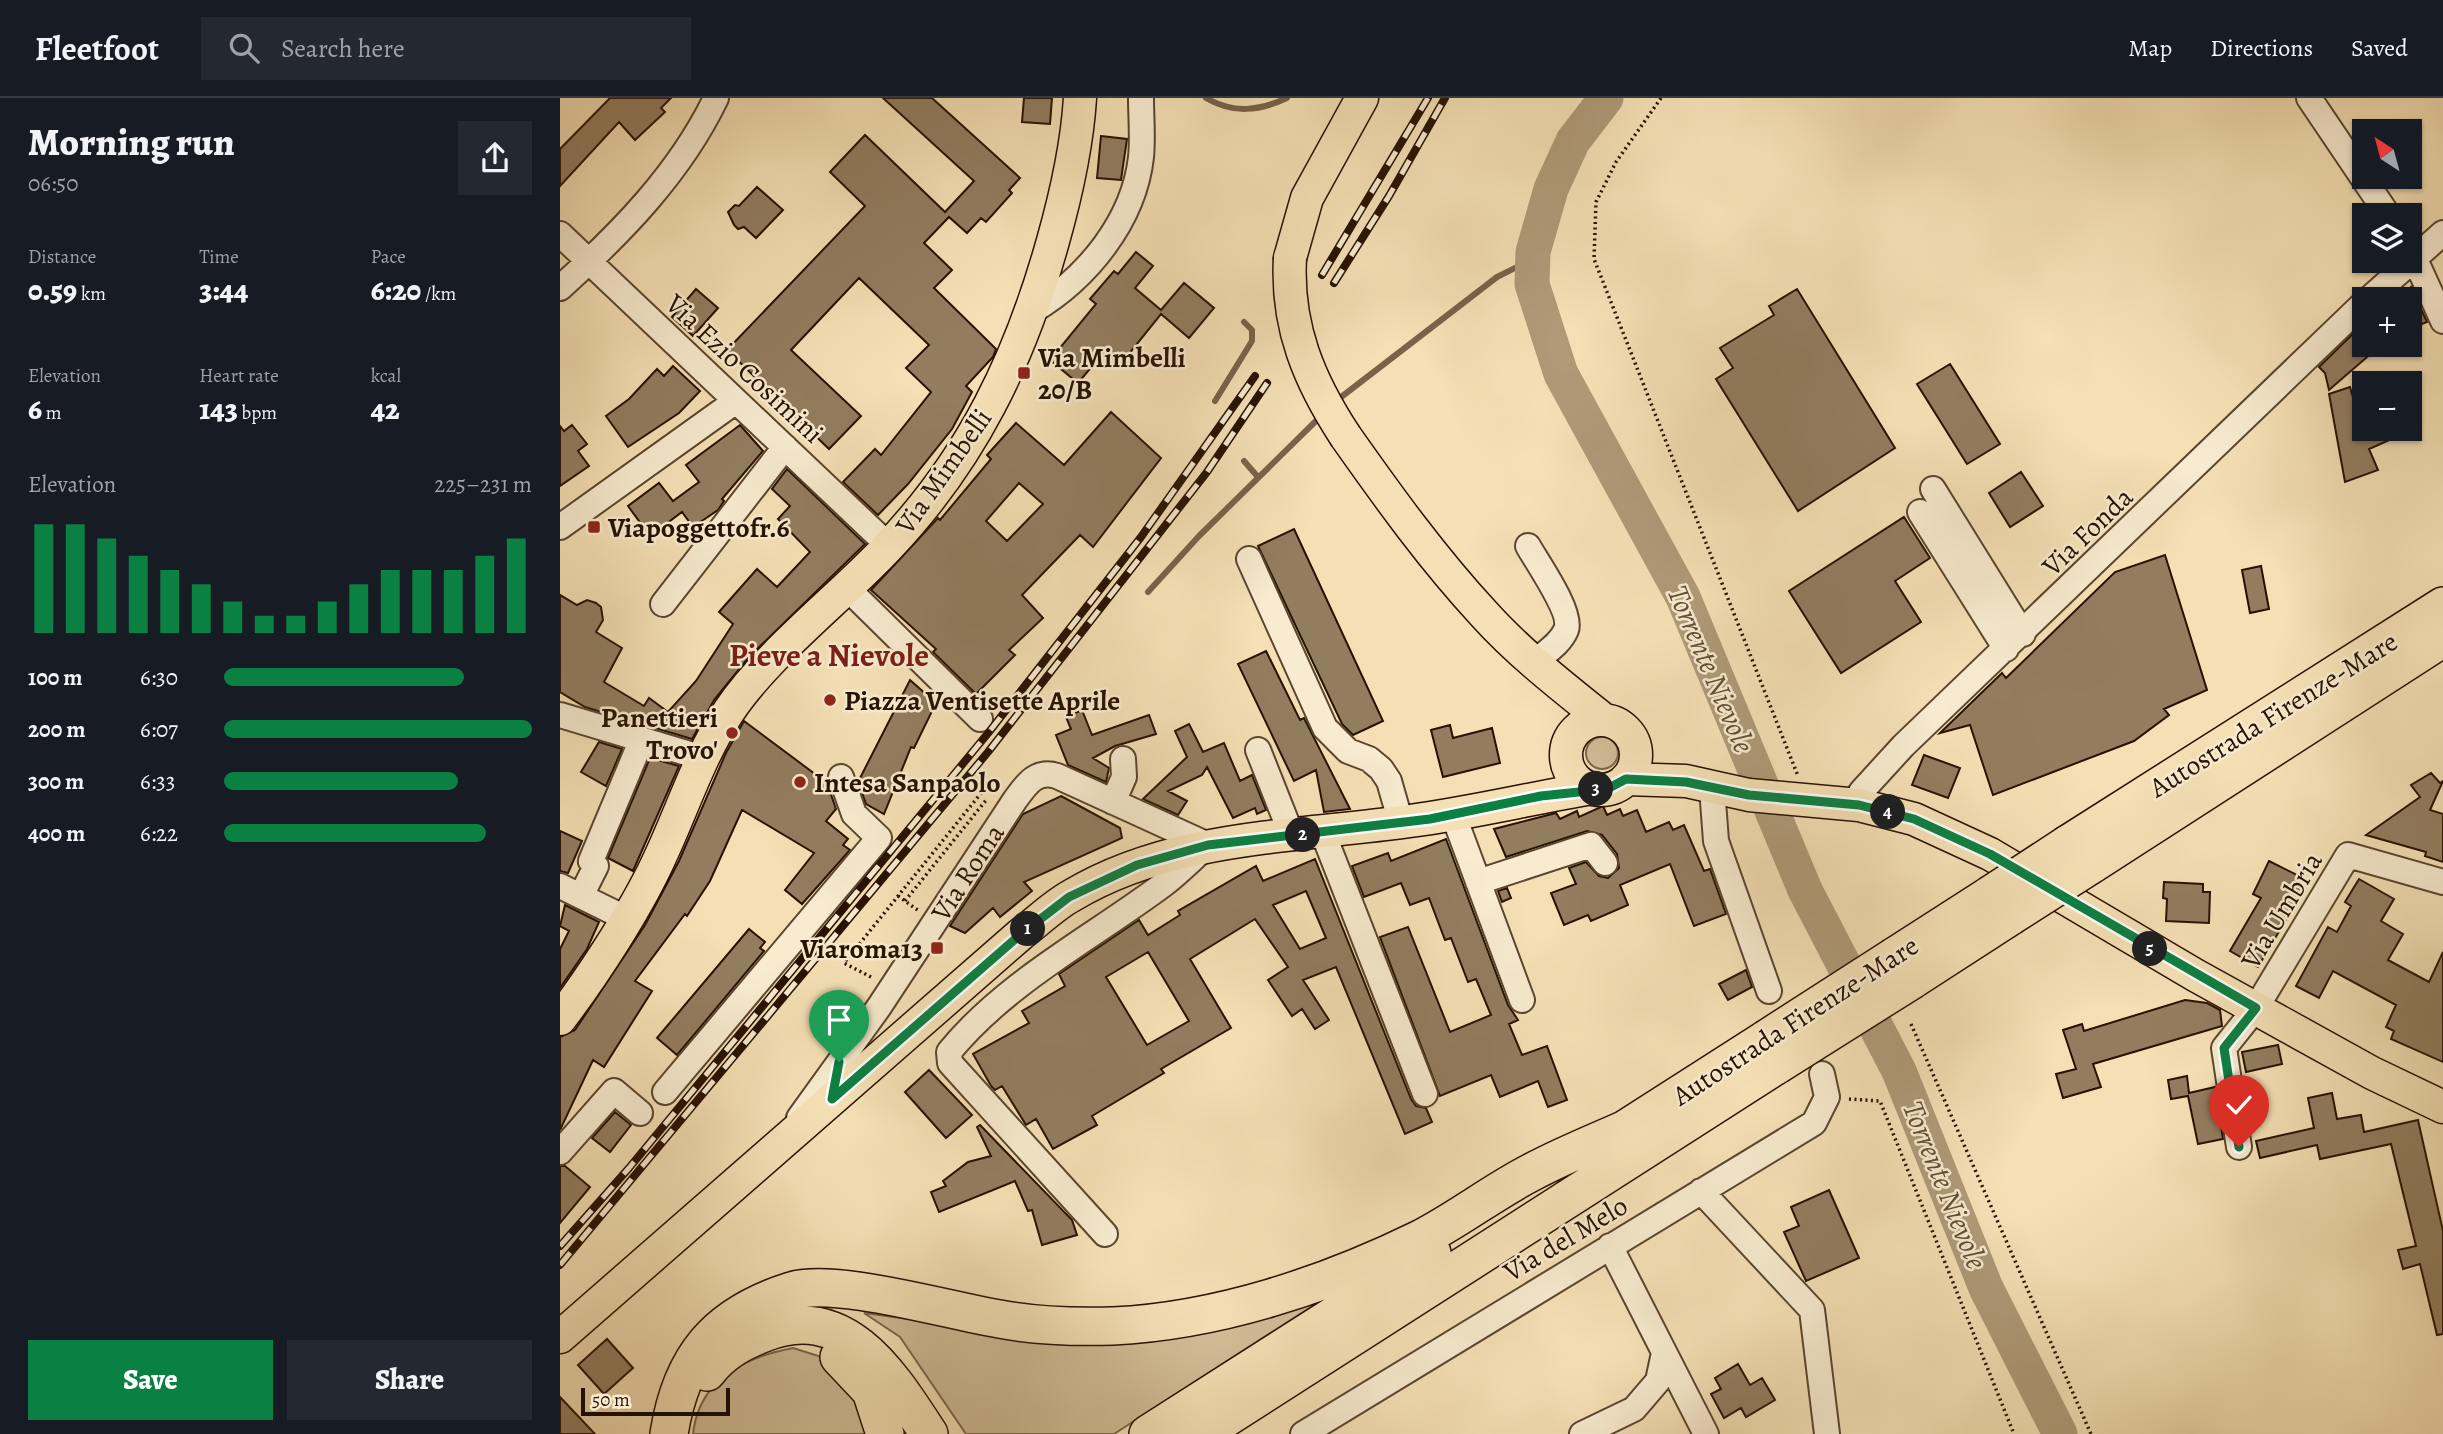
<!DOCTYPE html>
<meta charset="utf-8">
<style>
body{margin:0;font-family:Alegreya,serif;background:#242831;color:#f1f3f6;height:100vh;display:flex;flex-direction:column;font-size:26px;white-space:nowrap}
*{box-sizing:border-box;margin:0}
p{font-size:23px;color:#9ea1a6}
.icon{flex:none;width:38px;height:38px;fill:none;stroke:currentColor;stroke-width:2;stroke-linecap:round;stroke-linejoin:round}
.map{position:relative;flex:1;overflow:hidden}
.details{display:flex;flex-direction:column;background:#171b24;width:560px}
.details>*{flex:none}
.needle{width:46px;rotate:324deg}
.tools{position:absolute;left:1792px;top:21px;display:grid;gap:14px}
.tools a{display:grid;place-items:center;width:70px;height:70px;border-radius:0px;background:#171b24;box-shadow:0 2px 5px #0004;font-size:35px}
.scale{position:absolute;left:21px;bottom:18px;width:149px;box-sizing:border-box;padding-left:7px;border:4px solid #271102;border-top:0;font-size:19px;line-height:24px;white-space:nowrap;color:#271102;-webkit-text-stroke:5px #f8ebcf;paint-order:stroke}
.pin{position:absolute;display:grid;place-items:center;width:60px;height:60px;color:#fff;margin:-72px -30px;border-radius:50% 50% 50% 0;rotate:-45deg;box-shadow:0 0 7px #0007}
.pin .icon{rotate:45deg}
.km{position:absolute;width:35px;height:35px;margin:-18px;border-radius:50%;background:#222;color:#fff;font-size:19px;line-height:35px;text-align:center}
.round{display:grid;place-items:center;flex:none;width:74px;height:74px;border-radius:0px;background:#242831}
.overview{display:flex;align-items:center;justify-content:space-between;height:119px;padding:0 28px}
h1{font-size:38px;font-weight:800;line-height:52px}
.stats{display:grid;grid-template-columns:repeat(3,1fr);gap:10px;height:119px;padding:7px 28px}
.stats div{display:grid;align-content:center}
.stats b{font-size:30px;font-weight:800}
.stats small{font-size:19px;font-weight:400}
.stats p{font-size:19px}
.chart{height:196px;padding:14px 28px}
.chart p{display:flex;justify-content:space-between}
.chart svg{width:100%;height:126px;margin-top:7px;stroke:#0b8043;stroke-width:6}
.cta{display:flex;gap:14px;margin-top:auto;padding:14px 28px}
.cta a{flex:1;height:80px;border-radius:0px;background:#0b8043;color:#fff;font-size:28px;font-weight:800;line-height:80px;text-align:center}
.cta a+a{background:#242831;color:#f1f3f6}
ul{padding:0 28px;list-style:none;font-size:23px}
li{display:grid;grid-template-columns:112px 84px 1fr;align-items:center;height:52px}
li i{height:18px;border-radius:9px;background:#0b8043}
header{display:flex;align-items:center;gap:42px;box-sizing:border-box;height:98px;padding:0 35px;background:#171b24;border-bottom:2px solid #363941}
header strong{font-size:33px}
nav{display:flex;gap:38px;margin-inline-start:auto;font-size:24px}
.search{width:490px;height:63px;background:#242831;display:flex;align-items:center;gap:18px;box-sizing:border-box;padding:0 24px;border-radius:0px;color:#9ea1a6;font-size:26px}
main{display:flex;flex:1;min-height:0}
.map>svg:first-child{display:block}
.green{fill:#d2bd97;stroke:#7c674c;stroke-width:2}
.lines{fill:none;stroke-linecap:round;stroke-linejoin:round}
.stream{stroke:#796349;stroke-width:6}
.river{stroke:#af9a78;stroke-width:35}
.building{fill:#927d5f;stroke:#271102;stroke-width:2;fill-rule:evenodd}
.minor-casing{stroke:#5a452f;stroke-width:28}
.major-casing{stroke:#271102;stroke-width:35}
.highway-casing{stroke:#271102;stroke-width:40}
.path{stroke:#271102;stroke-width:3.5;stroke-dasharray:2 3.5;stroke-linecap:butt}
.minor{stroke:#f8ebcf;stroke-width:24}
.major{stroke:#f5e0b5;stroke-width:32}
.highway{stroke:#f5e0b5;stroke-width:37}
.rail-casing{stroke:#271102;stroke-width:8}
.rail{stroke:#f8ebcf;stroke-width:5;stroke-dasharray:16;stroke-linecap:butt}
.major-bridge-casing{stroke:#271102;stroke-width:35;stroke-linecap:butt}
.highway-bridge-casing{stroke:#271102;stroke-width:40;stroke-linecap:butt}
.major-bridge{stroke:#f5e0b5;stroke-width:32}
.highway-bridge{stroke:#f5e0b5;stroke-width:37}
.route-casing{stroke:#fff;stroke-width:14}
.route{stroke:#0b8043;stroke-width:9}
.poi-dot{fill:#8f2418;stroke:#f8ebcf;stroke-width:2.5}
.labels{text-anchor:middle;stroke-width:5;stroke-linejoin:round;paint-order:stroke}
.poi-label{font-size:28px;font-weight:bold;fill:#271102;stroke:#f8ebcf;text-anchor:start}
.street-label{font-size:28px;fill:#271102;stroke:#f8ebcf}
.water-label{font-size:30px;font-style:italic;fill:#644f37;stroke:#f8ebcf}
.quarter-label{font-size:32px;font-weight:bold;fill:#7a1f14;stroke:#f8ebcf}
</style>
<header>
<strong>Fleetfoot</strong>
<div class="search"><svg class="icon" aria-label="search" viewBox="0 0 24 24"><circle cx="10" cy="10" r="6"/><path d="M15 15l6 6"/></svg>Search here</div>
<nav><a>Map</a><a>Directions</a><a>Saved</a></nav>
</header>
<main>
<section class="details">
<div class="overview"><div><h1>Morning run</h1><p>06:50</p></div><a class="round"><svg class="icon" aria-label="share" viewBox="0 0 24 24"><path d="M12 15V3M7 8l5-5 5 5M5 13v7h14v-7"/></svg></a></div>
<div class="stats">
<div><p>Distance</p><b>0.59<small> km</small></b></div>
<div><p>Time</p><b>3:44</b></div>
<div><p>Pace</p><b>6:20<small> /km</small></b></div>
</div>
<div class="stats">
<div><p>Elevation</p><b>6<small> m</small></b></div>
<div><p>Heart rate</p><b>143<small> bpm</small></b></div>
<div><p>kcal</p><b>42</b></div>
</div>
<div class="chart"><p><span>Elevation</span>225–231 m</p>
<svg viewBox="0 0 160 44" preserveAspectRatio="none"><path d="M5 44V6M15 44V6M25 44V11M35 44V17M45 44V22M55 44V27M65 44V33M75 44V38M85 44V38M95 44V33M105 44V27M115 44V22M125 44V22M135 44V22M145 44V17M155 44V11"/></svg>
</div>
<ul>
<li><b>100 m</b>6:30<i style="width:78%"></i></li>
<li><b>200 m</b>6:07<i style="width:100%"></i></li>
<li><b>300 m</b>6:33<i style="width:76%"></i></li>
<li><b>400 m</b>6:22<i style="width:85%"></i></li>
</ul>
<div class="cta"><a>Save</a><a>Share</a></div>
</section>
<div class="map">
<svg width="1883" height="1336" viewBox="0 0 1883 1336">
<rect width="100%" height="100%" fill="#f5e0b5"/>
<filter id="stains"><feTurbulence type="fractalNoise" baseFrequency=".00286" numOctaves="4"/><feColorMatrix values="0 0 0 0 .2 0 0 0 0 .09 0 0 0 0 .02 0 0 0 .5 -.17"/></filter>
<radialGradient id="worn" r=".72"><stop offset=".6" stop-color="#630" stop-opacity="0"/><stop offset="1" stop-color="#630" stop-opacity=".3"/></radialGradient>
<path class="green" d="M1026 655a16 16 0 1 1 32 0a16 16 0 1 1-32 0Z
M771,1196l-217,140h-148l-66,-97 -36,-24 97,13z
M233,1250l35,11 28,31 18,44h-181c6,-55 52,-77 100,-86z"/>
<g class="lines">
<path class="stream" d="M646,0c27,16 53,13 81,0
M655,303l37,-60v-11l-8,-8
M776,303l161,-124 36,-18
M684,363l14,16
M588,494l51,-56 122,-120"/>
<path class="river" d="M1046,0l-33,43 -22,48 -18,63 -1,32 29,90 122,223 122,293 94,181 87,217 74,146"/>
</g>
<path class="building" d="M50,0h61l-10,10 4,4 -30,28 -16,-18 -59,64v-37z
M323,0h49l88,80 -11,12 3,3 -26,29 -5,-4 -14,15 -18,-16 -25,26 28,27 -18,18 62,61 -3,8 -27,29 6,6 -20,37 -44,55 -30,31 -35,-33 32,-33 6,6 50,-63 -25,-24 23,-23 -70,-67 -68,72 70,66 -32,33 -102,-99 138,-144 -35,-34 35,-37 80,77 29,-31z
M464,0h28l-2,26 -28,-2z
M541,38l26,3 -6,41 -24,-2z
M197,89l26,23 -27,28 -12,-11 -6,2 -4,-4 -6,-13 7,-7 4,1z
M576,154l17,14 -18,22 26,22 23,-27 30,25 -25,30 -28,-24 -41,51 -16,-13 -26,31 -28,-23 46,-56 -6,-5 24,-28 4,3z
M1851,189l16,35 -17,7v-41z
M136,191l22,19 -25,28 -21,-19z
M1237,191l98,159 -97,63 -82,-132 17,-11 -13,-20 54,-33 -5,-9z
M1804,225v22h17l-52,45 -4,-17 -6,-6z
M1390,266l50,80 -33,20 -50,-80z
M113,268l27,25 -21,22 -51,34 -22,-31 23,-17 28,-30 7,7z
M1790,289l8,28 6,-3v17h50l-45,20 9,21 -33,12 -16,-88z
M551,314l50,46 -68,89 -13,-12 -58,60 21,23 -34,32 6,5 -39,39 -43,-42 3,-3 -65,-59 67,-72 2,2 51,-61 -4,-4 29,-32 48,42zM459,385l24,21 -36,37 -21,-20z
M12,327l15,19 -9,7 11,15 -29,20v-60l4,5z
M180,327l23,26 -41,48 2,2 -6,9 -25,17 -11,-15 -32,24 -22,-30 31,-23 14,18 26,-19 -13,-17z
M227,371l78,75 -116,113 -35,43 -22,39 -107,-32 -25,-15v-97l17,10 10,-5 9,3 5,4 2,13 -7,12 26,16 -18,34 40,24 5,-8 19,14 28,-31 37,-57 -14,-12 38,-43 20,18 33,-35 -32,-33 12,-13 -18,-17z
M1461,374l22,34 -33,21 -21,-34z
M1344,419l26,41 -35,23 26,41 -80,51 -52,-82z
M734,431l89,192 -30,14 -11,-11 -84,-178z
M1605,457l42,135 -43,19 5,6 -35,26 -141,54 -23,-70 -30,8 62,-60 4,5 109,-106z
M1701,468l8,43 -19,4 -8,-43z
M706,553l34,69 4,-2 46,91 -26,3 -8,-42 -22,11 -56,-117z
M350,582l26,23 -22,45 -3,-1 -27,67 -18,-10 -8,-22z
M522,612l10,25 57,-20 7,19 -41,12 -22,12 16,10 -3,14 -38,-17 -12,-30 15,-6 -5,-12z
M184,623l83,62 9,26 -10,12 22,18 -5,6 7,5 -48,54 -17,-14 29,-37 -72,-43 -32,71 -23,35 -2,-2 -50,67 17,10 -48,76 -11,-7 -33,70v-93l15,-7 70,-105 34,-64 47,-108z
M629,626l14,28 21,-9 16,38 12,-6 14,35 -9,4 -2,-6 -22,10 -26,-51 -5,8 -34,16 19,10 -9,14 -35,-16 44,-42 -12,-26z
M890,627l3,13 39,-10 8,35 -57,14 -12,-47z
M39,644l23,7 -16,37 -25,-14z
M1364,657l36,13 -12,30 -36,-13z
M90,660l29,8 -46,105 -25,-13z
M1871,675l9,10 3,-2 -13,29 13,4v48l-18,-6 1,-4 -60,-17 54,-38 -9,-12z
M501,698l59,32 2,10 -98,44 8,9 -32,26 -7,-9 -28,25 -15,-7 73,-112z
M1043,708l4,9 13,-6 3,7 14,-6 9,22 23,-10 4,8 11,-5 20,46 6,-2 16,45 -32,12 -24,-62 -50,21 8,20 -37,16 -3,-6 -24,10 -13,-32 25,-9 -7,-16 17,-6 13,14 9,2 11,-10 -2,-14 -15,-19 -15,-4 -81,26 -12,-28 62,-16 4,6 17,-8 2,6z
M0,733l22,10 -14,32 -8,-2z
M886,741l62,166 10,15 -9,4 13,31 25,-9 20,54 -19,7 -10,-26 -38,16 -9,-22 -51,21 -60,-159 28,-10 42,105 41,-17 -15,-36 -8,3 -17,-44 -6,2 -16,-42 -19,7 -9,-22 -37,14 -12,-31 36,-13 3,8z
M755,761l96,240 5,7 10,2 6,14 -27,12 -69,-167 -33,13 26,40 -14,9 -13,-20 -10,7 -24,-36 20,-13 -33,-48 -65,40 41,69 -70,41 3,4 -72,43 5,9 -44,24 -17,-30 -10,6 -24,-39 -7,4 -4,-4 -18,-32 56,-31 -7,-12 43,-25 -6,-12 80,-54 9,15 32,-20 -2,-4 78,-45 7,15zM746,793l20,47 -26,11 -27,-44zM588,854l41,69 -42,24 -41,-68z
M1709,763l40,20 -51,86 -28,-16 31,-53 -8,-4z
M1799,781l35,20 -13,22 22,13 -15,26 41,22 14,-30v110l-52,-23 3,-8 -8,-4 10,-22 -63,-34 -14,27 -23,-12 32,-59 9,5 14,-26 -6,-4z
M1604,784l39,2v8h7l-1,31 -43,-2 1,-22 -4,-1z
M947,790l4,10 -9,4 -4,-11z
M5,807l34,17 -12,27 -27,39v-39l9,-18 -9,-5z
M189,831l16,13 -5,6 4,3 -87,104 -20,-17z
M1186,872l6,17 -24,13 -9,-16z
M1625,902l22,3 13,7 2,16 -129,38 8,23 -38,11 -7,-24 20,-5 -13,-39 19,-6 2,7z
M1718,947l4,19 -36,8 -4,-20z
M369,972l43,45 -26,23 -41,-46z
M1627,978l2,17 26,-6 8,52 -25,5 -10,-48 -17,3 -3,-19z
M1772,995l5,26 24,-4 3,17 54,-12 25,111v103l-6,1 -17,-71 -17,5 -5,-19 18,-4 -25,-102 -71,15 -3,-14 -57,13 -4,-17 58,-13 -6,-30z
M55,1014l16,13 -21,27 -18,-14z
M420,1027l92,95 5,15 -35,10 -10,-35 -4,1 -13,-30 -76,31 -8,-20 15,-6 -3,-5 25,-19 23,-6 -14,-29z
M0,1068h5l25,21 -30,36z
M1269,1092l30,68 -53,23 -22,-49 15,-6 -8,-19z
M47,1241l26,29 -29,26 -26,-29z
M1178,1266l12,21 12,-7 13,22 -29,17 -5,-9 -17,10 -13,-24 10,-5 -6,-11z
M0,1299l35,37h-35z"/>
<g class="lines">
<defs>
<path id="minor" d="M1749,0l79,117
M0,136l329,312
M1850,150l33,73
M0,190c61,-55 120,-115 156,-190
M1809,201l74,-66
M474,212c53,-32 100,-89 107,-153 2,-19 0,-40 0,-59
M1373,391l90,145
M1360,414l86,137
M0,429l176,-126
M968,448c9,16 45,67 38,84 -6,14 -20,22 -31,32
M689,461l76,169 23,23 21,8 12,10 8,12 12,42
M287,490l133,131
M103,506l122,-157
M0,617l143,43
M698,652l34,86
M1152,690l4,53 53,150
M553,704l11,-25 -1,-18
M1299,707l2,-13 42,-46 461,-443
M893,716l69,186
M763,735l102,261
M918,784l113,-37 14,18
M0,788l53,26
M21,798l15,-30 -5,-5 51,-122
M105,994l214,-254 -25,-24 -13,-37
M239,1020l80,-111 136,-207c11,-15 21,-31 42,-24l151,69c-15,13 -29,28 -44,39 -72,54 -158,98 -215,168l1,11 155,171
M1679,1049l-15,-99 32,-40 92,-153 95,27
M0,1054l54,-61 26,22
M1141,1093l111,119 15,124
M1050,1148l96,188
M743,1336l511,-311 13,-26 -5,-23
M1022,1336l52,-25 24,-28 6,-28"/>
<path id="major" d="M730,160l17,-60 55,-100
M786,339c43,61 87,122 138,177 35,39 79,73 120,106
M1006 657a35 35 0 1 1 70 0a35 35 0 1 1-70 0Z
M1066,681l60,2 63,14 110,10 55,14 76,35 205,121 177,98 71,34
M0,921c35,-46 79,-114 102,-166 22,-48 38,-98 67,-142 38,-57 110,-112 158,-163 85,-89 133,-189 166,-307 13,-46 24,-95 27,-143
M0,1239l461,-403c16,-12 32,-28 50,-38 101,-61 226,-59 339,-75 61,-8 122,-23 183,-33"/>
<path id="highway" d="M1508,746l375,-238
M1531,767l352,-227
M1335,858l95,-61
M1352,882l99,-64
M1045,1044l161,-103
M279,1259l32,34 14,43
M147,1274c15,-20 34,-30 57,-39 82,-33 127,43 165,101
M109,1336c12,-77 47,-119 122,-143 45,-14 162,21 214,29 35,6 73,7 108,6 105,-5 213,-41 307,-87 39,-20 73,-47 112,-67 30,-16 62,-29 94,-43
M588,1336l284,-181
M641,1336l576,-369"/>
</defs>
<use href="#minor" class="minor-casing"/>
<use href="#major" class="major-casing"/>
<use href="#highway" class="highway-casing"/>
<path class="path" d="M1101,0l-45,64 -20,40 -2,57 204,517
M338,798l21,15
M345,803l82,-102
M311,879l-27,-14 142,-176
M1351,926l180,410
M1289,1001l31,2 134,333"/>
<use href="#minor" class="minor"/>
<use href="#major" class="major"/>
<use href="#highway" class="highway"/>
<defs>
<path id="rail" d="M762,177l106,-177
M774,185l55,-87 56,-98
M0,1148l69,-78 360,-436 152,-195 114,-161
M0,1167l428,-513 219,-280 60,-89"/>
</defs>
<use href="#rail" class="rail-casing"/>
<use href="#rail" class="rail"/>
<defs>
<path id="major-bridge" d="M730,160c-4,68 19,123 56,179"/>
<path id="highway-bridge" d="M1430,797l78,-51
M1451,818l80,-51
M1206,941l129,-83
M1217,967l135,-85"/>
</defs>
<use href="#major-bridge" class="major-bridge-casing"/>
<use href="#highway-bridge" class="highway-bridge-casing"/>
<use href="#major-bridge" class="major-bridge"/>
<use href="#highway-bridge" class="highway-bridge"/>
</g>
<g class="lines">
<defs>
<path id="route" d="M279,964l-7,37 189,-165 48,-37 68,-32 71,-20 222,-26 111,-23 66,-7 19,-10 60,3 63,13 110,10 55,14 76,35 266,154 -32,40 15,99"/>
</defs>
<use href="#route" class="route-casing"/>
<use href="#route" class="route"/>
</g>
<g class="poi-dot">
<rect x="457" y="268" width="14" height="14" rx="3.5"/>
<rect x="27" y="422" width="14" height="14" rx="3.5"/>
<circle cx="270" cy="602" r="7"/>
<circle cx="172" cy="635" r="7"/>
<circle cx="240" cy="684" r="7"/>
<rect x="370" y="843" width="14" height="14" rx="3.5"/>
</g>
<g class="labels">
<g class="poi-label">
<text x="478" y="269">Via Mimbelli<tspan x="478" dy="32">20/B</tspan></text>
<text x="48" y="439">Viapoggettofr.6</text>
<text x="284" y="612">Piazza Ventisette Aprile</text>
<text x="158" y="629" text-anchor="end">Panettieri<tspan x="158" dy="32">Trovo'</tspan></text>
<text x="254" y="694">Intesa Sanpaolo</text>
<text x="363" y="860" text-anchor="end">Viaroma13</text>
</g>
<g class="street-label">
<text transform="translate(185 270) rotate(43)" y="10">Via Ezio Cosimini</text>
<text transform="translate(383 373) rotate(-55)" y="10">Via Mimbelli</text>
<text transform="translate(1527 433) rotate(-44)" y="10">Via Fonda</text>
<text transform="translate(1713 616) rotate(-32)" y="10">Autostrada Firenze-Mare</text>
<text transform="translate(407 774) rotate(-57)" y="10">Via Roma</text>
<text transform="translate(1721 812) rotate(-59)" y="10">Via Umbria</text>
<text transform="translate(1235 922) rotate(-33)" y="10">Autostrada Firenze-Mare</text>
<text transform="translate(1005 1140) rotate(-31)" y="10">Via del Melo</text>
</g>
<g class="water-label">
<text transform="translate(1151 571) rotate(67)" y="10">Torrente Nievole</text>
<text transform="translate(1385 1087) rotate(68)" y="10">Torrente Nievole</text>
</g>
<g class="quarter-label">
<text x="269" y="568">Pieve a Nievole</text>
</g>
</g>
<rect width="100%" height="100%" filter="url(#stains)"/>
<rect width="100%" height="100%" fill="url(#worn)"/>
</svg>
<div class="tools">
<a><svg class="needle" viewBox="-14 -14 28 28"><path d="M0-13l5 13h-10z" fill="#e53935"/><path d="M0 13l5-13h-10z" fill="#9ea1a6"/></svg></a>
<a><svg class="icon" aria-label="layers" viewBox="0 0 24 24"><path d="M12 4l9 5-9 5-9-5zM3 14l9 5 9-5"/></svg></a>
<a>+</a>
<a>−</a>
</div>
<div class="scale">50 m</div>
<div class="pin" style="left:279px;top:964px;background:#1e9e55"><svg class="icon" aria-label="arrive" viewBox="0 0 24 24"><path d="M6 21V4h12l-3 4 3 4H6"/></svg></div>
<div class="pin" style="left:1679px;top:1049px;background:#d93025"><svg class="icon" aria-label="check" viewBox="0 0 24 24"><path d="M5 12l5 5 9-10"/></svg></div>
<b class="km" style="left:468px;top:831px">1</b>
<b class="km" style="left:743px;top:737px">2</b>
<b class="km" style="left:1036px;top:691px">3</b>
<b class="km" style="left:1328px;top:714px">4</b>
<b class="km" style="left:1590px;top:851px">5</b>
</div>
</main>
